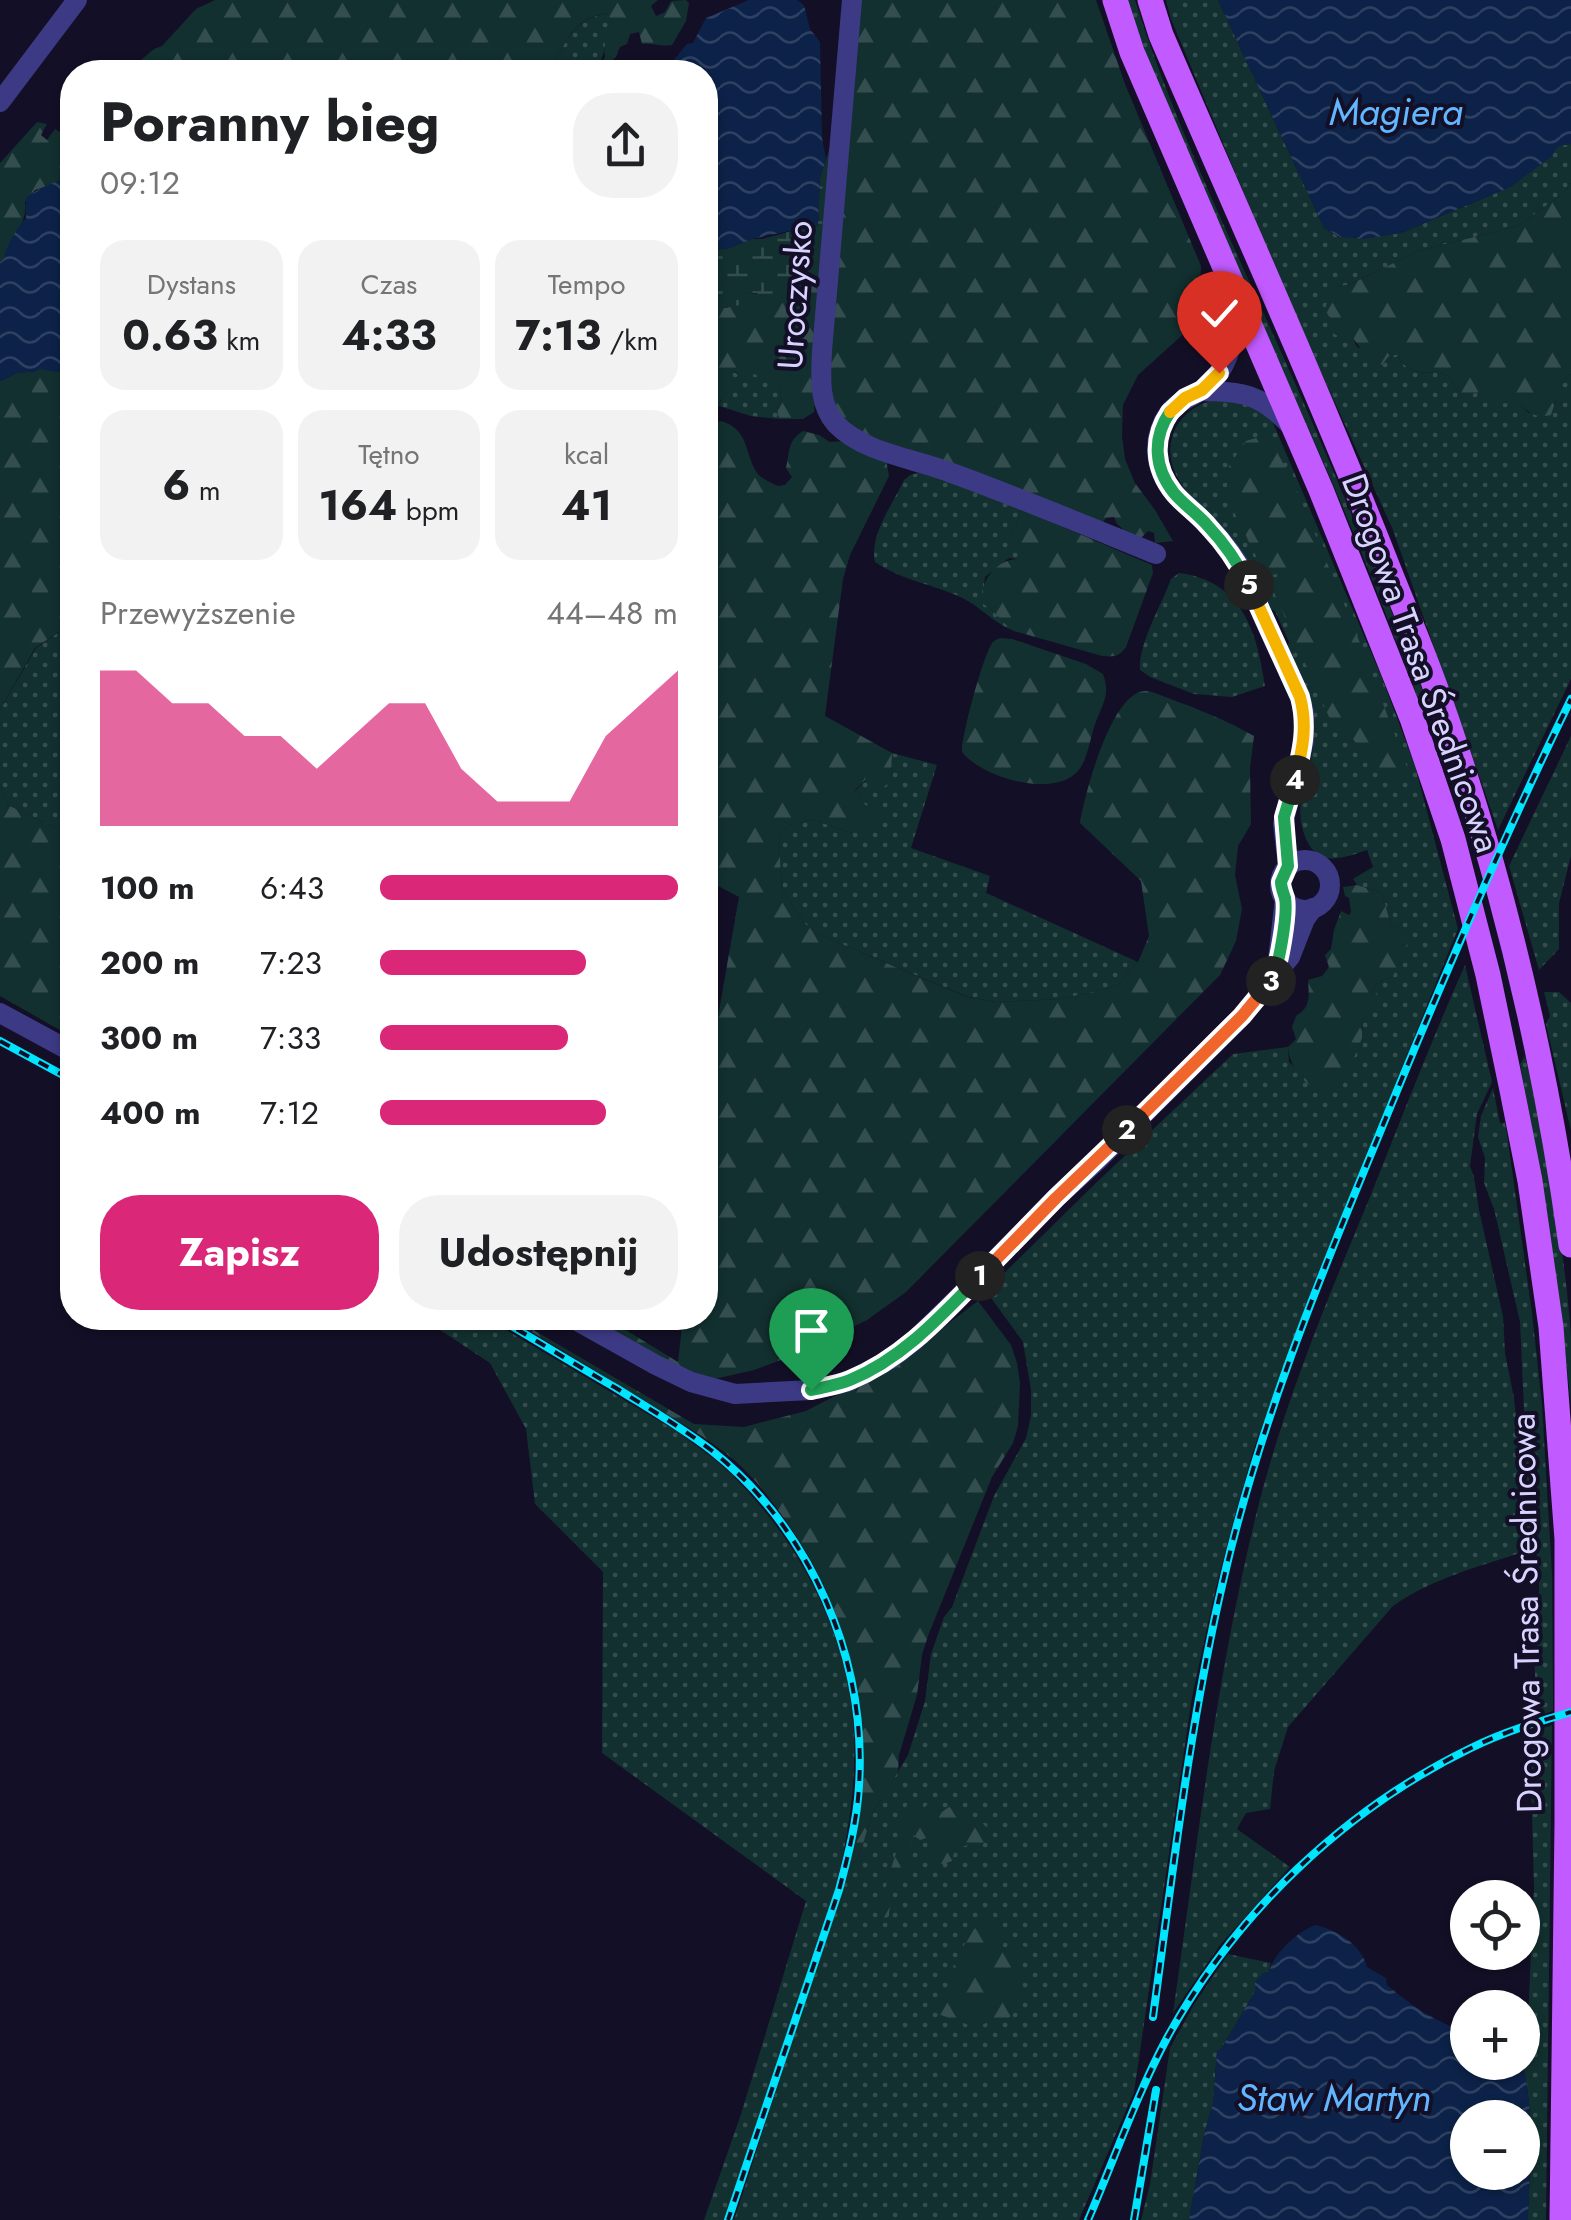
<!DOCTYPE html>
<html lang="pl">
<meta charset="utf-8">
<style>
body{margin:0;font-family:Jost,sans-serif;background:#f2f2f2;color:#202124;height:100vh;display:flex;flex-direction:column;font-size:38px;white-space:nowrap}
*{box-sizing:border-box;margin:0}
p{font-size:32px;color:#757577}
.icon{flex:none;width:55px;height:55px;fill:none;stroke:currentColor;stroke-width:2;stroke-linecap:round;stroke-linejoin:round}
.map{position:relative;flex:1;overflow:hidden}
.details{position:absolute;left:60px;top:60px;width:658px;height:1270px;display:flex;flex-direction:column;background:#fff;border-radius:40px;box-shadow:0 2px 8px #0004}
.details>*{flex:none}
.fabs{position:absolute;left:1450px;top:1880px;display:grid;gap:20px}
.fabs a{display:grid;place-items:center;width:90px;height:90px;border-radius:50%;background:#fff;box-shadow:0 2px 8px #0004;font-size:50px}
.pin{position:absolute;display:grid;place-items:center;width:85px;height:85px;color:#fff;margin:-102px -42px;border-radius:50% 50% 50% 0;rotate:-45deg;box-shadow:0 0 10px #0007}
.pin .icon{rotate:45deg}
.km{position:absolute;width:50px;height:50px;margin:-25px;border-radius:50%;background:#222;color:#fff;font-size:28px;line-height:50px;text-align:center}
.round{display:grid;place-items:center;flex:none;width:105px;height:105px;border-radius:40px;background:#f2f2f2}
.headline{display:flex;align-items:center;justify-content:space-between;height:170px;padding:0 40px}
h1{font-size:55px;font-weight:700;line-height:75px}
.stats{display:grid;grid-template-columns:repeat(3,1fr);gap:15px;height:170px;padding:10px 40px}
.stats div{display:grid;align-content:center;border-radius:25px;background:#f2f2f2;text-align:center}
.stats b{font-size:42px;font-weight:700}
.stats small{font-size:28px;font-weight:400}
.stats p{font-size:28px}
.chart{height:280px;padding:20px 40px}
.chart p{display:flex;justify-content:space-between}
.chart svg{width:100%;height:180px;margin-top:10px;fill:#db2777;opacity:.7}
.cta{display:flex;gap:20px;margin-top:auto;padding:20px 40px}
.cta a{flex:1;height:115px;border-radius:40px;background:#db2777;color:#fff;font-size:40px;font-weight:700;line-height:115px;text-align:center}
.cta a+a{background:#f2f2f2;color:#202124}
ul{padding:0 40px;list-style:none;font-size:32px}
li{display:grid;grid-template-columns:160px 120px 1fr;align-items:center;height:75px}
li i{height:25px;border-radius:12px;background:#db2777}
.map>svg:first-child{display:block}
.grass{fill:url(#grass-dots)}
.forest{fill:url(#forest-firs)}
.wetland{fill:url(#wetland-marsh)}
.water{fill:url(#water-waves);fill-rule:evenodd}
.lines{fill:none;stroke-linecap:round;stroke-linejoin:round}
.minor{stroke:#3d3a85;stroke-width:20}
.major{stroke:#c25bff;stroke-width:25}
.rail-casing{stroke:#00e5ff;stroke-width:8}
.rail{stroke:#130f26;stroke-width:4;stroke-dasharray:11;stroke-linecap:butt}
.split-1-casing{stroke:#fff;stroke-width:20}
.split-2-casing{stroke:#fff;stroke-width:20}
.split-3-casing{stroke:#fff;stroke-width:20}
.split-4-casing{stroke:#fff;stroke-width:20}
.split-5-casing{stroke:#fff;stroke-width:20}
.split-6-casing{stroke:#fff;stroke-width:20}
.split-7-casing{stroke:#fff;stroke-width:20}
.split-1{stroke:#22a559;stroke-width:12}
.split-2{stroke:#f0652b;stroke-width:12}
.split-3{stroke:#f0652b;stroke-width:12}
.split-4{stroke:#22a559;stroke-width:12}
.split-5{stroke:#f5b400;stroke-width:12}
.split-6{stroke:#22a559;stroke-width:12}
.split-7{stroke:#f5b400;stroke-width:12}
.labels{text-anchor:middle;stroke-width:8;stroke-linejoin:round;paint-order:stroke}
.street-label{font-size:35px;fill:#d9d4ff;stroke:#130f26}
.water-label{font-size:38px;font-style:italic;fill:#62b6ff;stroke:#130f26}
</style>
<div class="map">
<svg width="1571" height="2220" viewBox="0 0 1571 2220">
<defs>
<pattern id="grass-dots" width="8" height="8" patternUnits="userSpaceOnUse" patternTransform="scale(2.5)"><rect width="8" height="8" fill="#12302f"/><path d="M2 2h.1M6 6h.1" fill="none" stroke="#344d4e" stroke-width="1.8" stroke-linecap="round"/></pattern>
<pattern id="forest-firs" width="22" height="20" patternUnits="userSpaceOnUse" patternTransform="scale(2.5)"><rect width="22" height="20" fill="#12302f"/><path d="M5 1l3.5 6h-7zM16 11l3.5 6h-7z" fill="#344d4e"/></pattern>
<pattern id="wetland-marsh" width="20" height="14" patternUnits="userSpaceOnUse" patternTransform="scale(2.5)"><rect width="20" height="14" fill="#12302f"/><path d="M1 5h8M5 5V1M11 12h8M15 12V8" fill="none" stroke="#344d4e"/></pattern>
<pattern id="water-waves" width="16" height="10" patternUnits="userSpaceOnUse" patternTransform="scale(2.5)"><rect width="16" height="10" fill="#0c2248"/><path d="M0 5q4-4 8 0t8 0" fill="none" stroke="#2f4163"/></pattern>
</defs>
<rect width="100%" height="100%" fill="#130f26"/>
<path class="grass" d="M1127,0h8c37,118 92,231 142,343 54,120 105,241 152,364l-3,3 2,10 -4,-6c-29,-76 -57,-151 -89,-225 -70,-163 -151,-321 -208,-489z
M1166,0h52l106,228 15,9 62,-4 109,-46 41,-31 7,-10 13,-2v39l-7,10 -46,33 -100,25 -69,34 -15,2 1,34 18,17 4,9 31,10 10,-3 2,7c11,11 23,14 38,10l12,6 7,14 23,1 36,9 13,12 22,1 11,-30 9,-10v305l-73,151 -105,-300 -102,-224 -120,-287z
M607,13l5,7c-4,18 -9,36 -15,52h-47c16,-30 20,-51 57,-59z
M730,368l7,6h18l24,10 3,19 -5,7 2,9 -28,-3 -32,-10z
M1234,397l37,21 111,260 33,88 43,163 -146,359 -58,160 -18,63 -20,76 -24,110 -58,395 -55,128h-345l113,-348 13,-18 12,-40 36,-59 17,-54 6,-47 13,-37 8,-10 42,-111 32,-58 5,-22v-26l-8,-48 -37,-51 112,-110 135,-127 55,-7 1,15 30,29 43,-53 1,-19 15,-20 -5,-11 3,-4 17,-8 8,-45 -10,-6 -9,-32 -25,-8 -4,-6 20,-12 -6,-17c-24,8 -48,18 -61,-11 -17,-40 9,-69 8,-108 0,-25 -19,-58 -28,-81l3,-8 -14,-31 -8,-4c-12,-22 -22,-48 -38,-68 -16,-20 -37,-37 -50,-59 -18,-29 -7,-64 25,-77 9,-4 20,-4 30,-6z
M918,473l11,1 92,35 -5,18 -6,6 9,12 3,10 -5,4 -8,-1 -24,19 -3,26c13,7 20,19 32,28 -17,-7 -27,-17 -41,-27 -30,-19 -68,-21 -98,-42 -6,-27 18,-58 29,-82l6,-5z
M1179,573c63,8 78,58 86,113l-33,11 -38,-3 -44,-17 -10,-7c-2,-26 22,-66 31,-91z
M72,623v213l-64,-31 -8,-22v-73l36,-62z
M1571,736v120l-12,47v46l-20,21 -30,-104z
M892,753l45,12 -26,83 79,28 -4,17 152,69 -21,24 -55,13 -66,3 -28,-5 -146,-61 -16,-11 -24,-35 -3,-49 3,-9 5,-5 24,-8 41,14 13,-28 -10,-14 12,-12 24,2z
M1465,965l27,117 -15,32 -7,52 4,11 5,33 24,106 2,37 9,45 8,74 -7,42 1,12 13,24c-45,15 -97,28 -136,56l-105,121 -14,44 -4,38 -24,4 -9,16 53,38 -70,78 -47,68c24,-167 43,-337 84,-502 27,-108 70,-211 113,-314 31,-78 61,-156 95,-232z
M1544,992h15l12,11v128l-25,-107 4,-8z
M1525,1056c21,91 39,186 46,280 0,22 0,46 0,69 -12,-115 -29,-228 -51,-341z
M1493,1088l7,35h5l2,11 25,179 10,92 10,169 1,137 -16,5 -3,-62 5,-36v-59l-16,-29 -3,-15 7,-38 -7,-155 -26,-113 -10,-26 1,-25 -7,-21 3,-21z
M422,1318h64l192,114c18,14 38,27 54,43 70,69 119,165 122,264 2,52 -7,101 -19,151l-110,330h-21l37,-106 65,-213 -204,-148 1,-181 -68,-68 -9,-75 -36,-66z
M1552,1725l-6,495h-18c1,-51 7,-105 -5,-154l3,-3 8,-175 -3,-108 3,-49z
M1228,1954l43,9 -2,9 -14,10v10l-34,57 -4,3 -4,51 -9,32 -15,85h-48l9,-36 20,-136 23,-42z"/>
<path class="forest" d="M215,0h443l-7,6 5,10 9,-4 6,-11 15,-1 3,3 -3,18 -14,24c-11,2 -19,-2 -30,-1l-3,-12 -9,2 -3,10 -7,3 -4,9 -13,16 -6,-1 8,-14c-3,-13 4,-24 7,-37l-6,-7c-36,8 -40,29 -56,59h-423l27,-23 8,-3 34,-37z
M859,0h237l29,84 76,182 -2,40 -10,23 -51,46 -15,30 -1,31 3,23 10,24 20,27 18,31 -18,2 -1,-10 -6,-2 -6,6 -9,2 -9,-4 -2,-7 -5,-4 -3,-7 -8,1 -3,5 -231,-85 -27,-13 -16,-26 -2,-54z
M72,121v51l-12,10 -25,8 -10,12c4,19 -15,38 -21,57l-4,3v-99l37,-41 10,2 -6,11 6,5 8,-11 8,5z
M1571,183v191l-9,10 2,11 -8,5 -5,15c-16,4 -23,-3 -35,-14 -14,5 -25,2 -36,-9l-12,3 -11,-4 -7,-14 -12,-6c-15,4 -27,1 -38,-10l-2,-7 -10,3 -6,8 -14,-6 -15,-21 -10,1 -10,-6 2,-12c-15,-8 -8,-22 -1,-34l15,-2 69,-34 100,-25 46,-33z
M825,224l-11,188 -11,7h-24l-2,-9 5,-7 -3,-18 -16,-4 -8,-7 -10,4 -15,-9 -2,7 5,10 -13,14 -1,6 -14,-4 1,-92 8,-5 13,3 20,-15 35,2 11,8 -2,-15 10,-6 6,3 1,-32 10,-6 1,-11z
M40,368l32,6v249l-37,25 -35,62v-329l17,-8 20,-2z
M721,421c29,9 23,32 36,52 5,6 14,10 21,13l7,-1 7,-8 -6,-9c4,-16 1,-27 17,-37l16,4 11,7 15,-1 41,19 3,16 -39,79 -7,24 -18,137 67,37 -1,28 -11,9 -14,-11 -11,11 10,15 14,4 -3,14 -24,10 -41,-14 -24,8 -5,5 -3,9 3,49 24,35 16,11 145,61 29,5 66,-3 55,-13 21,-24 11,-26 -8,-55 -61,-58c4,-27 32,-134 66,-132 6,0 16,5 22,7 30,11 58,22 86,38l-4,32 1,56 -13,22 -3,29 7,34 -6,32 -16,34 -314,317 -39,28 -64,32 -49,18 -44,10 -35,-15 -85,-47h16l72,44 5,-44h22v-192l12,-104 22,-125 -34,-18v-401l4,1 5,-6c-4,-21 -16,-27 -2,-49z
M1256,438l17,7 20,36 63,152 56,147 -17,2 -15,-6 -30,-41 -21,-18 -56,-127 8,-3 -4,-13 -11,2 -33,-66 -6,-26 2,-18 17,-25z
M1021,509l131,56 1,8 -27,74c-7,10 -12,10 -24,9l-88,-25c-13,-9 -19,-21 -32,-28 -3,-21 14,-43 35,-44l4,-4 -2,-10 -7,-2 -2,-10 6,-6z
M1000,638l12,1 74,25 17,10c7,19 1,28 -6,45 -7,16 -8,39 -19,52 -25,28 -97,6 -116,-19 -1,-15 22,-100 31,-110 2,-2 5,-3 7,-4z
M0,783l8,22 64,31v201l-72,-41z
M1357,885l25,8 9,32 10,6 6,13 -14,32 -17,8 -3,4 6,11 -16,20 -1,19 -20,49 -13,7c-22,-5 -39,-24 -41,-47l8,-8 -4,-12 4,-11c15,-9 13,-19 12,-36l14,-4 7,-9 -4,-12 6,-6 3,-19 7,-19 8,4 2,-3 -2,-14 -4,-2 -2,-9z
M978,1301l33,44 6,18 3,20 -2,43 -5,17 -21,34 -64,159 -6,19 -5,40 -18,60 -1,17 -26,42 -12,40 -13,18c33,-118 12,-248 -59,-348 -16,-23 -33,-46 -54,-64 -29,-24 -63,-43 -95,-63 -44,-26 -87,-53 -130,-79h4l181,106 50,3 62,-16 87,-45z
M915,1804l8,5 5,-5 14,8 7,-5c16,9 32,7 41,27l-4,7 -7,7 -8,-4 -16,5 -3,12 -8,3 -8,-1 -5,-9 2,-12 -4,-5 -9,3 -7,-5c-2,11 -2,24 -6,34 -2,5 -8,8 -10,13 -3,6 -8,27 -8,34l-6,5 -2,-5 6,-35 13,-40 -2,-15 9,-21z
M987,1914h6l2,10 10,15 -3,8 3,4 9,1 9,-6 7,3 -3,6 -9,3 3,4 -5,21 6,10c-6,21 -12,31 -35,29l-9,6 -40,-14 -1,-11 9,-3 4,-12 3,-21 18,-36 9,-6z"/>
<path class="wetland" d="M832,141l-7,83 -6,12 -1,11 -10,6v33l-7,-4 -10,6 5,10 -3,6 -11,-8 -8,6 -10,-2 -7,-7h-10l-7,12 -14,3 -12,-3 -8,5 -1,10v-70l22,-1 25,-10h10l56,-15 2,-46z"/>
<path class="water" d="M749,0h48l7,5 6,24 10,13 2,96 4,21 -6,19 -2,46 -4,6 -15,-1 -47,10 -25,10 -22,1v-178h-32v-11l14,-17 6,-1 13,-25z
M1218,0h353v144l-13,2 -6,10 -42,31 -109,46 -37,6 -24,-2 -16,-9z
M72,172v202c-12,-3 -22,-1 -32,-6l-2,3 -21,2 -17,8v-119l4,-3c1,-11 14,-33 22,-41v-20c15,-13 30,-13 46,-26z
M1315,1925c22,5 46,19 52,42l19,11 1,7c30,25 45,34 80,48l1,29 53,1 2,3c12,49 6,103 5,154h-339l15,-85 9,-32 4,-51 4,-3 34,-57v-10l8,-9 6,-1c6,-20 27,-39 46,-47zM1468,2118h54v54h-54z"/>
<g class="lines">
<path class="minor" d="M852,0l-30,351c-1,25 -4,53 14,73 28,29 77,34 113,48 69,25 138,54 207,82
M0,102l77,-102
M1235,298c0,35 -2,68 -32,91 -16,12 -30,12 -40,34 -8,17 -8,36 0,52 8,18 22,28 35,41 15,14 29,30 40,47 11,18 18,37 26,56 12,26 24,52 36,78l4,16v28l-21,83 5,42
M1201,391c41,0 59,3 88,33
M1280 885a25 25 0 1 1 50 0a25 25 0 1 1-50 0Z
M1277,968l8,-70
M0,1013l72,39
M572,1318l84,47 35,17 44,12 76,-4 36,-8 42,-22 26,-20 55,-54 86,-88 43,-39 143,-143 48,-59 15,-38 8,-11"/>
<path class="major" d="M1115,0l17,52 189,438 91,228 41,121 35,136 24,115 18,91 21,146 16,212v285l-5,396
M1150,0l11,35c77,178 157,355 228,535 16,40 33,79 47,119 64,180 109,367 135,556"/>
<defs>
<path id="rail" d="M0,1041l72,39
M498,1318c39,23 78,47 118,70 32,20 65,39 95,62 100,79 156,209 148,336 -2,35 -11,70 -20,104l-111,330
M1153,2017c20,-147 37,-296 71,-440 35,-151 93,-293 152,-435 61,-150 124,-298 195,-443
M1088,2220c26,-60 48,-124 79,-182 68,-124 176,-228 304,-290 32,-16 66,-26 100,-36
M1134,2220l22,-130"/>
</defs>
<use href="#rail" class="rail-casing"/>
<use href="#rail" class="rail"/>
</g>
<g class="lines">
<defs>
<path id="split-1" d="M811,1390c13,-3 27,-5 39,-10 52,-21 91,-64 130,-104"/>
<path id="split-2" d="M980,1276l76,-78 71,-68"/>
<path id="split-3" d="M1127,1130l115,-114 29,-35"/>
<path id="split-4" d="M1271,981c8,-13 17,-68 14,-83 -2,-6 -4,-11 -4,-16l7,-16 -4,-49 11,-37"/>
<path id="split-5" d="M1249,585l51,112c8,30 2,54 -5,83"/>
<path id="split-6" d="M1170,412c-18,26 -16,56 4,81 10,12 24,21 34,33 17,18 30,37 41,59"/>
<path id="split-7" d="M1170,412l15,-14 17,-8 17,-17"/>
</defs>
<use href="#split-1" class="split-1-casing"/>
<use href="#split-2" class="split-2-casing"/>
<use href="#split-3" class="split-3-casing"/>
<use href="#split-4" class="split-4-casing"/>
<use href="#split-5" class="split-5-casing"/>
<use href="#split-6" class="split-6-casing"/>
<use href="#split-7" class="split-7-casing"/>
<use href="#split-1" class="split-1"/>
<use href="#split-2" class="split-2"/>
<use href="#split-3" class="split-3"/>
<use href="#split-4" class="split-4"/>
<use href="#split-5" class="split-5"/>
<use href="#split-6" class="split-6"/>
<use href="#split-7" class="split-7"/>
</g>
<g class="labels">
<g class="street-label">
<text transform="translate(795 295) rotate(-86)" y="12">Uroczysko</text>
<text transform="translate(1421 663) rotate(70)" y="12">Drogowa Trasa Średnicowa</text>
<text transform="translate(1526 1613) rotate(-91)" y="12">Drogowa Trasa Średnicowa</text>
</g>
<g class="water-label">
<text x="1396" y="125">Magiera</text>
<text x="1334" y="2111">Staw Martyn</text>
</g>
</g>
</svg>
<div class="fabs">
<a><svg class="icon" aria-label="locate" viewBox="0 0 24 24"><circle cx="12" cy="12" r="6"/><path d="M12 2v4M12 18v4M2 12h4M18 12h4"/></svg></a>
<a>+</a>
<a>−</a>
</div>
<div class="pin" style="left:811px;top:1390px;background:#1e9e55"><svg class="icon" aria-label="arrive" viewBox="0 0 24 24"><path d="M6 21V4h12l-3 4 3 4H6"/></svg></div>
<div class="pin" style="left:1219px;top:373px;background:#d93025"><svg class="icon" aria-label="check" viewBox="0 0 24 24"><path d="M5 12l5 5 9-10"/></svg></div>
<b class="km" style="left:980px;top:1276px">1</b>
<b class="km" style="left:1127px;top:1130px">2</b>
<b class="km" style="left:1271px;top:981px">3</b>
<b class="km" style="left:1295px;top:780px">4</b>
<b class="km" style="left:1249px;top:585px">5</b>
<section class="details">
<div class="headline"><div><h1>Poranny bieg</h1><p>09:12</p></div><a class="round"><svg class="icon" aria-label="share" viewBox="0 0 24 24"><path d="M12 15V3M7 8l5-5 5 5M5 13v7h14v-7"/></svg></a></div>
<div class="stats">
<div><p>Dystans</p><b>0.63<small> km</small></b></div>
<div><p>Czas</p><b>4:33</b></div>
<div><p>Tempo</p><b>7:13<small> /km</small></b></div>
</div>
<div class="stats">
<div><b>6<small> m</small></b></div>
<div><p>Tętno</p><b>164<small> bpm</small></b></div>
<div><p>kcal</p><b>41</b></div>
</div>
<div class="chart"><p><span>Przewyższenie</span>44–48 m</p>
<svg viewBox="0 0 160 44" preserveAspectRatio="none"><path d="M0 44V6L10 6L20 14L30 14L40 22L50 22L60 30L70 22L80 14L90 14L100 30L110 38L120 38L130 38L140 22L150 14L160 6V44z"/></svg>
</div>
<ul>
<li><b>100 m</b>6:43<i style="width:100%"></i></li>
<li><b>200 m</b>7:23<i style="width:69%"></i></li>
<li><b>300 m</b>7:33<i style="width:63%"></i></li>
<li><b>400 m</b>7:12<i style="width:76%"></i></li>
</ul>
<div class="cta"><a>Zapisz</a><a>Udostępnij</a></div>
</section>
</div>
